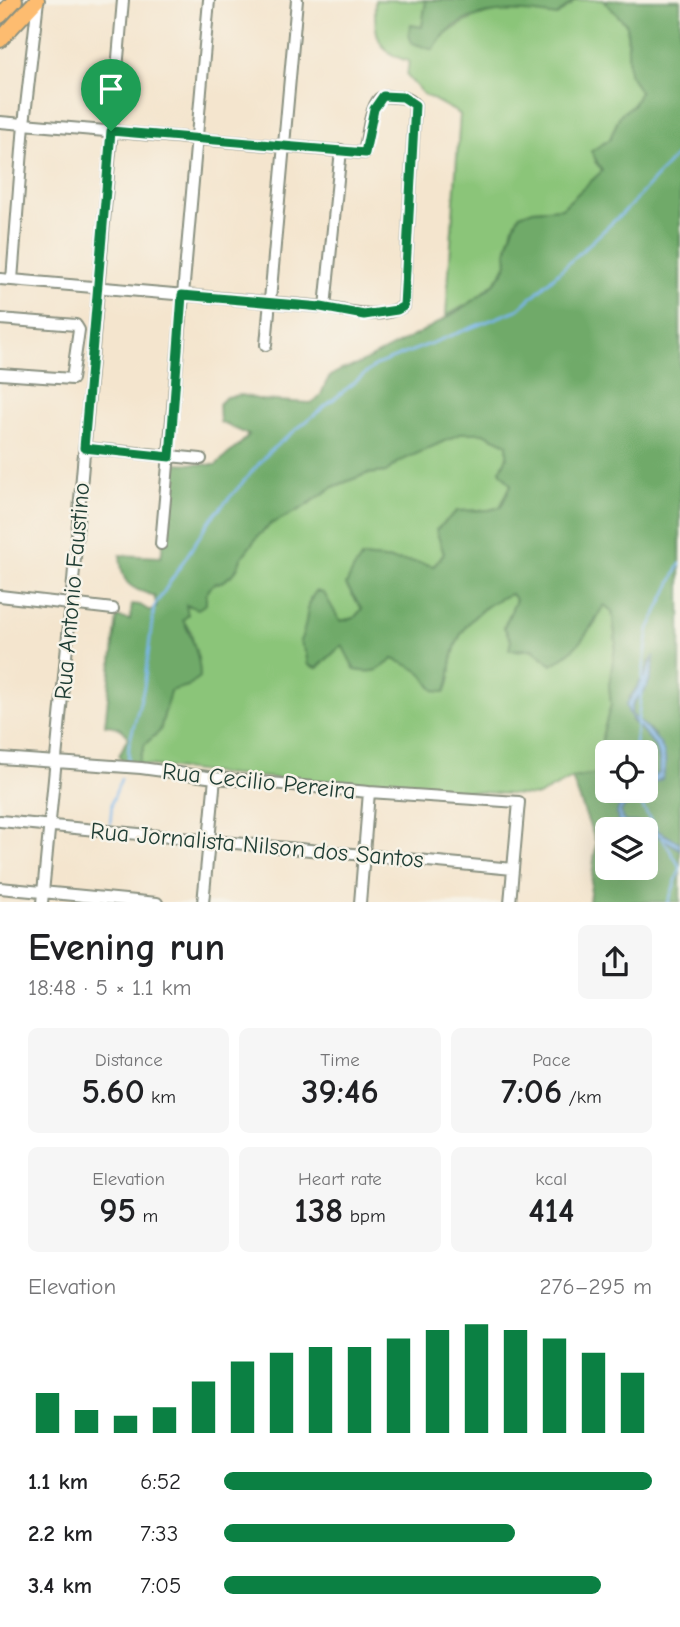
<!DOCTYPE html>
<meta charset="utf-8">
<style>
body{margin:0;font-family:"Comic Neue",sans-serif;background:#f6f6f6;color:#202124;height:100vh;display:flex;flex-direction:column;font-size:26px;white-space:nowrap}
*{box-sizing:border-box;margin:0}
p{font-size:23px;color:#757577}
.icon{flex:none;width:38px;height:38px;fill:none;stroke:currentColor;stroke-width:2;stroke-linecap:round;stroke-linejoin:round}
.map{position:relative;height:902px;overflow:hidden}
.side{display:flex;flex-direction:column;background:#fff;flex:1}
.side>*{flex:none}
.fabs{position:absolute;left:595px;top:740px;display:grid;gap:14px}
.fabs a{display:grid;place-items:center;width:63px;height:63px;border-radius:10px;background:#fff;box-shadow:0 7px 28px #0002;font-size:35px}
.pin{position:absolute;display:grid;place-items:center;width:60px;height:60px;color:#fff;margin:-72px -30px;border-radius:50% 50% 50% 0;rotate:-45deg;box-shadow:0 0 7px #0007}
.pin .icon{rotate:45deg}
.round{display:grid;place-items:center;flex:none;width:74px;height:74px;border-radius:10px;background:#f6f6f6}
.head{display:flex;align-items:center;justify-content:space-between;height:119px;padding:0 28px}
h1{font-size:38px;font-weight:700;line-height:52px}
.figures{display:grid;grid-template-columns:repeat(3,1fr);gap:10px;height:119px;padding:7px 28px}
.figures div{display:grid;align-content:center;border-radius:10px;background:#f6f6f6;text-align:center}
.figures b{font-size:35px;font-weight:700}
.figures small{font-size:19px;font-weight:400}
.figures p{font-size:19px}
.chart{height:196px;padding:14px 28px}
.chart p{display:flex;justify-content:space-between}
.chart svg{width:100%;height:126px;margin-top:7px;stroke:#0b8043;stroke-width:6}
ul{padding:0 28px;list-style:none;font-size:23px}
li{display:grid;grid-template-columns:112px 84px 1fr;align-items:center;height:52px}
li i{height:18px;border-radius:9px;background:#0b8043}
.map>svg:first-child{display:block}
.green{fill:#8bc579;stroke:#558156;stroke-width:2}
.forest{fill:#70aa69;stroke:#48744e;stroke-width:2}
.water{fill:#7bb7ed;stroke:#4d7a90;stroke-width:2}
.lines{fill:none;stroke-linecap:round;stroke-linejoin:round}
.stream{stroke:#7bb7ed;stroke-width:2.5}
.minor-casing{stroke:#8a9181;stroke-width:14}
.major-casing{stroke:#8a9181;stroke-width:18}
.minor{stroke:#fff;stroke-width:10}
.major{stroke:#fdbc6f;stroke-width:14}
.route-casing{stroke:#fff;stroke-width:14}
.route{stroke:#0b8043;stroke-width:9}
.labels{text-anchor:middle;stroke-width:5;stroke-linejoin:round;paint-order:stroke}
.street-label{font-size:24px;fill:#1f3d34;stroke:#f7f3e8}
</style>
<div class="map">
<svg width="680" height="903" viewBox="0 0 680 903">
<rect width="100%" height="100%" fill="#f7f3e8"/>
<filter id="ink" filterUnits="userSpaceOnUse"><feTurbulence type="fractalNoise" baseFrequency=".0143" numOctaves="2"/><feDisplacementMap in="SourceGraphic" scale="14" xChannelSelector="R" yChannelSelector="G"/><feConvolveMatrix kernelMatrix="1 2 1 2 8 2 1 2 1" color-interpolation-filters="sRGB"/></filter>
<filter id="wash" filterUnits="userSpaceOnUse"><feTurbulence type="fractalNoise" baseFrequency=".00686" numOctaves="4" result="noise"/><feDisplacementMap in="SourceGraphic" scale="28" xChannelSelector="R" yChannelSelector="G"/><feGaussianBlur stdDeviation="1.57" result="paint"/><feColorMatrix in="noise" values="0 0 0 0 0 0 0 0 0 0 0 0 0 0 0 0 0 1.4 0 .05"/><feComposite in="paint" operator="in"/></filter>
<g filter="url(#wash)">
<rect width="100%" height="100%" fill="#f4e5ce"/>
<path class="green" d="M375,0l51,1 -4,26 16,14c42,-38 79,-30 132,-35l5,-6h28l24,25 2,48 12,19 -8,13 -13,10 -10,24 -15,23 8,9 -41,37 -29,2 -20,16 -7,26 1,12 -11,17 -21,19 -29,16 14,-202 -37,-20 -16,-18 2,-15c-34,-8 -35,-30 -34,-61z
M462,433h21l24,10v14l-7,14 11,14 -11,22 -11,3 -32,1 -20,19 7,24 -10,12 -19,-4 -53,-5 -16,28 16,24 -8,9 -14,3 -7,-10 -23,-13 -3,30 -7,13 6,12 2,12 9,3 25,-23c23,6 62,12 79,28 9,9 8,20 24,19 7,-13 4,-23 8,-37 6,-29 31,-52 58,-61l6,6 -13,27 13,24 15,-2 20,16 43,-41 8,-20 9,7 4,31 -7,43 2,19 -8,29 -6,41 -25,4 -34,18 -307,-21 -93,-11 7,-20 15,-13 10,-40 6,-2 19,-37 -4,-20 -8,-12 3,-16 20,-10 7,-10 11,-3 11,-9 7,-15 16,-21 13,-13 30,-14 32,-22 33,-13 20,-2 12,-10z"/>
<path class="forest" d="M422,0h153l-18,16c-44,-7 -98,-12 -124,34l-21,-7 -3,-8 2,-10 11,2 4,-26z
M603,0h77v843l-36,-20 -19,-1 -3,-4 -1,-7 17,-20h8v-9h9l10,-22 -11,-26 -23,-20c1,-11 4,-16 13,-22l10,-31h-4l-5,14 -16,23 3,24c17,14 30,27 27,51l-5,3 -8,2v-26h-39v39h25c-13,19 -18,14 -12,38l-13,1v38h39v-38l-19,-1c22,-4 35,9 53,20v53h-91l7,-59 -24,-65 25,-4 6,-41 8,-28 -2,-20 7,-43 -4,-31 -8,-6c-16,27 -23,42 -52,60l-19,-16 -24,1 2,-10 -7,-13 12,-27 -5,-6c-27,9 -52,32 -58,61 -4,13 -1,25 -8,37 -16,1 -15,-11 -25,-20 -8,-6 -18,-9 -27,-13 -14,12 -19,15 -38,11l-13,-25 -25,23 -9,-3 -2,-12 -6,-12c9,-16 4,-36 16,-50l8,2 16,28 14,-3 8,-9 -16,-24 7,-15 9,-13 53,5 19,4 10,-12 -8,-24 21,-19 32,-1 12,-3 10,-22 -11,-14 7,-14v-13l-24,-11h-21l-64,29 -12,10 -20,2 -33,13 -32,22 -30,15 -13,12 -16,21 -7,15 -11,9 -11,3 -7,10v10l-8,5 -12,-4 2,10 -5,5c9,18 17,36 17,57l-12,9 -18,5 -10,40 -15,13 -7,20 -17,-4 -2,-4 9,-19c-5,-10 -13,-11 -23,-12l12,-108 13,3 2,-16 8,1 10,6 7,-4 -3,-11c-28,-10 -31,-11 -34,-41l41,2 14,-94 41,2c11,-11 23,-18 33,-30l-29,-13 -1,-18 7,-7 16,-2 19,5 49,3c15,-4 11,-17 20,-26 7,-7 17,-9 27,-12 37,-20 132,-61 149,-98 2,-6 0,-11 1,-16 1,-13 7,-25 12,-36l14,-5 29,-2 40,-37 -11,-20 19,-12 10,-24 13,-10 7,-13 -11,-19 -2,-48z"/>
<path class="water" d="M654,656c0,10 -3,25 -9,34 -6,10 -13,7 -14,24 18,19 44,32 31,65l-7,3h-9v-4l8,-2 5,-3c5,-37 -26,-39 -33,-68l19,-30z
M632,791h6l-17,20 1,7 3,4 19,1 36,20v6l-36,-21 -24,1c-7,-24 -1,-20 12,-38z"/>
<g class="lines">
<path class="stream" d="M642,680l7,-51 31,-65
M634,752l7,-59
M128,763l1,-19 15,-57 10,-80 56,-87 61,-70 105,-85 143,-56 109,-101 52,-57
M633,791l23,38
M110,826l2,-24 9,-23
M660,834l20,33
M668,903l12,-34"/>
</g>
</g>
<g filter="url(#ink)">
<g class="lines">
<defs>
<path id="minor" d="M0,122l364,31c3,-13 6,-45 15,-54 5,-4 11,-2 16,-2 9,0 14,1 20,8l-11,201c-24,14 -54,6 -79,1
M0,279l325,28 16,-157
M12,280l12,-156 14,-124
M0,319l76,6 3,5 -7,49 -72,-5
M266,345l31,-345
M84,448l117,11
M161,544l48,-544
M0,596l113,13
M0,758l141,10 74,10 154,14 150,10 -9,101
M0,821l513,48
M0,888l157,15
M42,903l29,-299 52,-604
M203,903l12,-125
M360,903l9,-111"/>
<path id="major" d="M0,16l15,-16
M0,40l37,-40"/>
</defs>
<use href="#minor" class="minor-casing"/>
<use href="#major" class="major-casing"/>
<use href="#minor" class="minor"/>
<use href="#major" class="major"/>
</g>
</g>
<g class="lines" filter="url(#ink)">
<defs>
<path id="route" d="M383,96l20,1 12,8 -11,201 -7,4 -33,5 -43,-8 -139,-12 -12,162 -86,-9 27,-317 254,22 9,-44z"/>
</defs>
<use href="#route" class="route-casing"/>
<use href="#route" class="route"/>
</g>
<g class="labels">
<g class="street-label">
<text transform="translate(72 591) rotate(-85)" y="8">Rua Antonio Faustino</text>
<text transform="translate(259 781) rotate(6)" y="8">Rua Cecilio Pereira</text>
<text transform="translate(257 845) rotate(5)" y="8">Rua Jornalista Nilson dos Santos</text>
</g>
</g>
</svg>
<div class="fabs">
<a><svg class="icon" aria-label="locate" viewBox="0 0 24 24"><circle cx="12" cy="12" r="6"/><path d="M12 2v4M12 18v4M2 12h4M18 12h4"/></svg></a>
<a><svg class="icon" aria-label="layers" viewBox="0 0 24 24"><path d="M12 4l9 5-9 5-9-5zM3 14l9 5 9-5"/></svg></a>
</div>
<div class="pin" style="left:111px;top:131px;background:#1e9e55"><svg class="icon" aria-label="arrive" viewBox="0 0 24 24"><path d="M6 21V4h12l-3 4 3 4H6"/></svg></div>
</div>
<section class="side">
<div class="head"><div><h1>Evening run</h1><p>18:48 · 5 × 1.1 km</p></div><a class="round"><svg class="icon" aria-label="share" viewBox="0 0 24 24"><path d="M12 15V3M7 8l5-5 5 5M5 13v7h14v-7"/></svg></a></div>
<div class="figures">
<div><p>Distance</p><b>5.60<small> km</small></b></div>
<div><p>Time</p><b>39:46</b></div>
<div><p>Pace</p><b>7:06<small> /km</small></b></div>
</div>
<div class="figures">
<div><p>Elevation</p><b>95<small> m</small></b></div>
<div><p>Heart rate</p><b>138<small> bpm</small></b></div>
<div><p>kcal</p><b>414</b></div>
</div>
<div class="chart"><p><span>Elevation</span>276–295 m</p>
<svg viewBox="0 0 160 44" preserveAspectRatio="none"><path d="M5 44V30M15 44V36M25 44V38M35 44V35M45 44V26M55 44V19M65 44V16M75 44V14M85 44V14M95 44V11M105 44V8M115 44V6M125 44V8M135 44V11M145 44V16M155 44V23"/></svg>
</div>
<ul>
<li><b>1.1 km</b>6:52<i style="width:100%"></i></li>
<li><b>2.2 km</b>7:33<i style="width:68%"></i></li>
<li><b>3.4 km</b>7:05<i style="width:88%"></i></li>
</ul>
</section>
